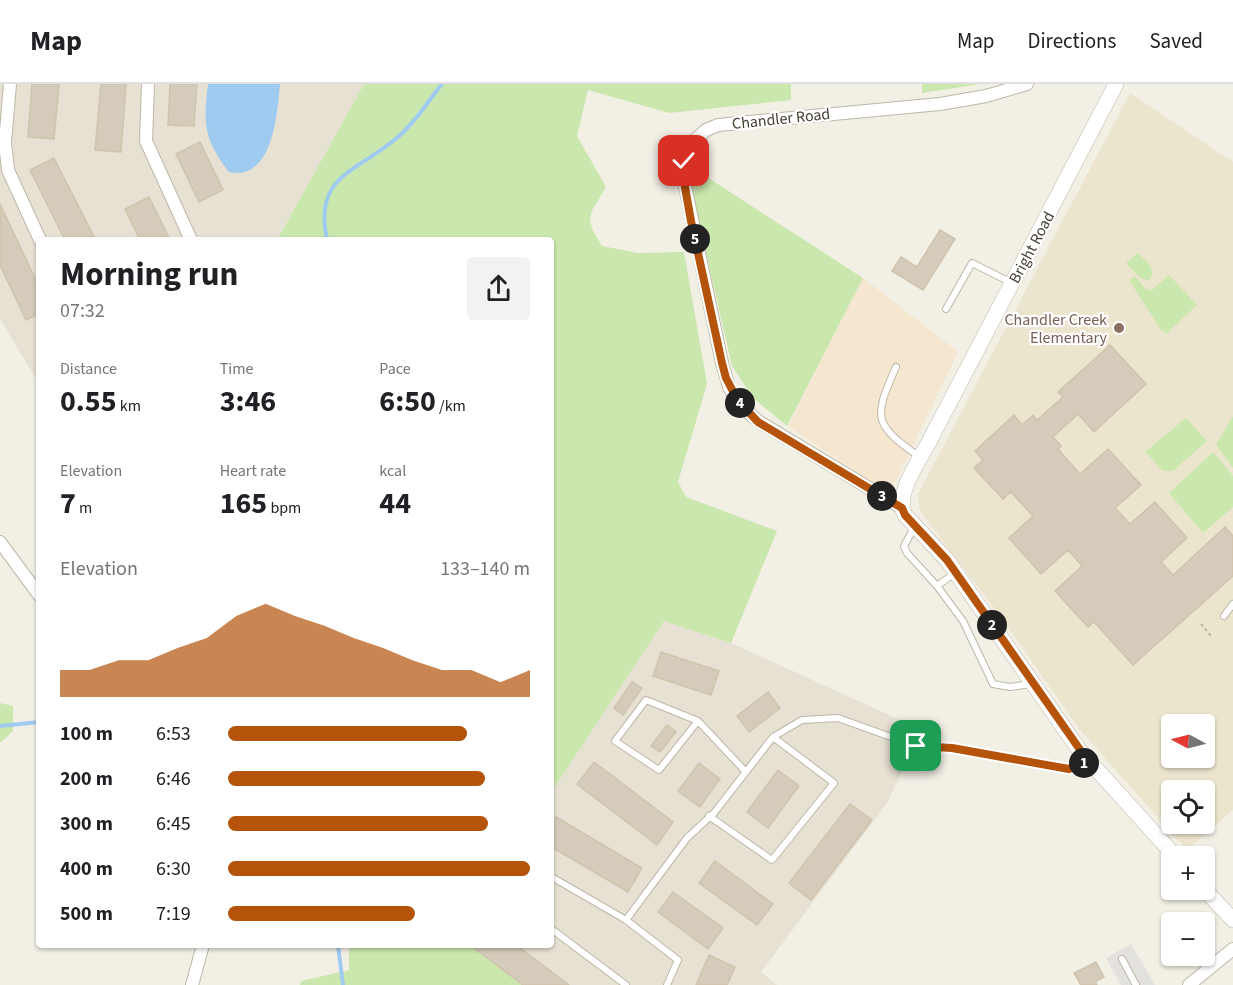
<!DOCTYPE html>
<meta charset="utf-8">
<style>
body{margin:0;font-family:"Source Sans 3",sans-serif;background:#f2f2f2;color:#202124;height:100vh;display:flex;flex-direction:column;font-size:22px;white-space:nowrap}
*{box-sizing:border-box;margin:0}
p{font-size:20px;color:#757577}
.icon{flex:none;width:33px;height:33px;fill:none;stroke:currentColor;stroke-width:2;stroke-linecap:round;stroke-linejoin:round}
.map{position:relative;flex:1;overflow:hidden}
.details{position:absolute;left:36px;top:153px;width:518px;height:711px;display:flex;flex-direction:column;background:#fff;border-radius:6px;box-shadow:0 2px 4px #0004}
.details>*{flex:none}
.needle{width:39px;rotate:277deg}
.controls{position:absolute;left:1161px;top:630px;display:grid;gap:12px}
.controls a{display:grid;place-items:center;width:54px;height:54px;border-radius:6px;background:#fff;box-shadow:0 2px 4px #0004;font-size:30px}
.pin{position:absolute;display:grid;place-items:center;width:51px;height:51px;color:#fff;margin:-26px;border-radius:12px;box-shadow:0 3px 9px #0006}
.km{position:absolute;width:30px;height:30px;margin:-15px;border-radius:50%;background:#222;color:#fff;font-size:16px;line-height:30px;text-align:center}
.round{display:grid;place-items:center;flex:none;width:63px;height:63px;border-radius:6px;background:#f2f2f2}
.overview{display:flex;align-items:center;justify-content:space-between;height:102px;padding:0 24px}
h1{font-size:33px;font-weight:700;line-height:45px}
.stats{display:grid;grid-template-columns:repeat(3,1fr);gap:9px;height:102px;padding:6px 24px}
.stats div{display:grid;align-content:center}
.stats b{font-size:30px;font-weight:700}
.stats small{font-size:16px;font-weight:400}
.stats p{font-size:16px}
.chart{height:168px;padding:12px 24px}
.chart p{display:flex;justify-content:space-between}
.chart svg{width:100%;height:108px;margin-top:6px;fill:#b45309;opacity:.7}
ul{padding:0 24px;list-style:none;font-size:20px}
li{display:grid;grid-template-columns:96px 72px 1fr;align-items:center;height:45px}
li i{height:15px;border-radius:8px;background:#b45309}
header{display:flex;align-items:center;gap:36px;box-sizing:border-box;height:84px;padding:0 30px;background:#fff;border-bottom:2px solid #e0e0e0}
header strong{font-size:28px}
nav{display:flex;gap:33px;margin-inline-start:auto;font-size:21px}
.map>svg:first-child{display:block}
.residential{fill:#e6e1d3}
.commercial{fill:#f5e7cf}
.education{fill:#ece5ce;fill-rule:evenodd}
.green{fill:#cae7ad}
.parking{fill:#e3e1dd}
.water{fill:#a0cbf0}
.lines{fill:none;stroke-linecap:round;stroke-linejoin:round}
.stream{stroke:#a0cbf0;stroke-width:4}
.building{fill:#d4cbba;stroke:#cfc3ad;stroke-width:1.5}
.service-casing{stroke:#beb7a7;stroke-width:8}
.minor-casing{stroke:#beb7a7;stroke-width:14}
.tertiary-casing{stroke:#beb7a7;stroke-width:16}
.path{stroke:#bfb499;stroke-width:2;stroke-dasharray:3 3;stroke-linecap:butt}
.service{stroke:#fff;stroke-width:6}
.minor{stroke:#fff;stroke-width:12}
.tertiary{stroke:#fff;stroke-width:15}
.route-casing{stroke:#fff;stroke-width:12}
.route{stroke:#b45309;stroke-width:8}
.education-dot{fill:#8d6e63;stroke:#fff;stroke-width:2}
.labels{text-anchor:middle;stroke-width:4.5;stroke-linejoin:round;paint-order:stroke}
.street-label{font-size:16px;fill:#453f34;stroke:#fff}
.education-label{font-size:16px;fill:#785e54;stroke:#fff;text-anchor:end}
</style>
<header>
<strong>Map</strong>
<nav><a>Map</a><a>Directions</a><a>Saved</a></nav>
</header>
<div class="map">
<svg width="1233" height="901" viewBox="0 0 1233 901">
<rect width="100%" height="100%" fill="#f2efe5"/>
<path class="residential" d="M0,0h364l-87,156h-238v144l-39,-65z
M664,537l67,22 191,87 -35,73 -126,169 16,13h-255l-52,-40h80l1,-152z"/>
<path class="commercial" d="M863,194l95,74 -67,139 -5,1 -98,-66z"/>
<path class="education" d="M1130,9l103,69v648l-46,40 -108,-121 -82,-117 -77,-101 -2,-17zM1172,640h32v34h-32zM1172,706h32v34h-32z"/>
<path class="green" d="M364,0h427v16l-122,13 -81,-23 -11,46 29,51c-17,29 -23,29 -4,59l36,7 46,-1 23,132 -29,98 8,15 91,34 -46,112 -67,-22 -113,172 -1,-553h-273z
M922,0h58l-58,9z
M693,84l170,110 -76,148 -34,-28 -21,-32 -42,-183z
M1138,169l12,12 3,9 -4,7 -10,-4 -13,-14z
M1169,191l28,30 -30,28 -6,-3 -32,-50 6,-4 11,14 2,-2 3,3z
M1233,332v52l-17,-23z
M1186,334l21,23 -34,30h-10l-18,-19z
M1213,368l20,24v31l-30,26 -34,-40z
M0,619l13,3v25l-13,12z
M349,861h121l52,40h-222l1,-4 48,-11z"/>
<path class="parking" d="M1131,860l24,41h-34l-15,-27z"/>
<path class="water" d="M208,0h72c-3,31 -7,97 -51,88 -25,-33 -26,-47 -21,-88z"/>
<g class="lines">
<path class="stream" d="M327,156c-14,-65 29,-67 71,-103 17,-14 30,-36 44,-53
M0,642l39,-4
M338,861l5,40"/>
</g>
<path class="building" d="M32,0h27l-5,55 -26,-2z
M101,0h25l-5,68 -26,-2z
M170,0h27l-3,42 -26,-1z
M200,58l23,48 -24,12 -23,-48z
M54,74l40,79 -5,3h-24l-35,-70z
M149,113l5,10 16,33h-30l-4,-8 -11,-23z
M0,120l39,83v27l-13,6 -26,-55z
M940,146l15,9 -32,51 -31,-19 9,-14 16,10z
M1110,261l36,39 -52,48 -16,-18 -25,23 8,9 -3,3 22,25 28,-25 33,36 -26,23 15,16 25,-22 32,36 -26,24 12,13 52,-48 8,9v40l-100,89 -39,-43 -6,5 -33,-36 27,-25 -14,-16 -27,24 -32,-36 24,-22 -22,-24 -8,7 -29,-31 9,-8 -8,-9 39,-36 8,10 11,-10 4,5 26,-23 -5,-5z
M661,568l58,19 -8,24 -58,-19z
M632,598l10,6 -19,27 -9,-7z
M768,608l12,16 -31,24 -12,-16z
M667,641l9,7 -16,20 -9,-6z
M594,678l79,60 -16,23 -80,-61z
M699,679l21,16 -20,28 -22,-16z
M778,686l21,16 -31,42 -21,-16z
M850,720l22,16 -61,80 -22,-17z
M556,733l86,51 -14,24 -78,-46v-20z
M715,777l58,43 -16,21 -58,-42z
M673,808l50,36 -15,21 -50,-37z
M470,861h46l53,40h-46z
M709,871l26,12 -8,18h-31z
M1096,878l8,15 -9,5 2,3h-16l-7,-12z"/>
<g class="lines">
<defs>
<path id="service" d="M946,225l26,-46 40,20
M896,283c-23,52 -23,57 25,91
M915,442l-11,20 3,7 30,33 26,35 30,63 17,3 21,-3
M937,502l18,-13
M1224,532l9,-12
M698,637l-52,-21 -31,41 44,29 39,-49 48,51
M709,732l63,44 62,-77 -61,-46
M550,792l76,44 52,40 -11,25
M626,836l61,-82 27,-25 59,-76 29,-17 36,-2 78,28 36,3 117,20 19,-8
M550,844l76,57
M1122,875l14,26"/>
<path id="minor" d="M10,0l-5,59 3,27 32,70
M148,0l-2,57 45,99
M902,424l-144,-87 -14,-12 -15,-22 -7,-24 -39,-187 1,-15 10,-20 12,-11 12,-5 222,-21 46,-8 41,-12
M0,458l39,53
M192,901l11,-40
M1189,901l44,-36"/>
<path id="tertiary" d="M1116,0l-185,354c-10,21 -37,55 -26,77l42,45 133,191 95,105
M1204,805l29,31"/>
</defs>
<use href="#service" class="service-casing"/>
<use href="#minor" class="minor-casing"/>
<use href="#tertiary" class="tertiary-casing"/>
<path class="path" d="M1201,540l10,12"/>
<use href="#service" class="service"/>
<use href="#minor" class="minor"/>
<use href="#tertiary" class="tertiary"/>
</g>
<g class="lines">
<defs>
<path id="route" d="M684,77l-1,15 8,45 31,142 4,15 12,23 20,21 144,86 3,7 42,45 141,201 -19,8 -117,-21 -36,-2"/>
</defs>
<use href="#route" class="route-casing"/>
<use href="#route" class="route"/>
</g>
<circle class="education-dot" cx="1119" cy="244" r="6"/>
<g class="labels">
<g class="street-label">
<text transform="translate(781 34) rotate(-6)" y="6">Chandler Road</text>
<text transform="translate(1031 163) rotate(-62)" y="6">Bright Road</text>
</g>
<g class="education-label">
<text x="1107" y="241">Chandler Creek<tspan x="1107" dy="18">Elementary</tspan></text>
</g>
</g>
</svg>
<div class="controls">
<a><svg class="needle" viewBox="-14 -14 28 28"><path d="M0-13l5 13h-10z" fill="#e53935"/><path d="M0 13l5-13h-10z" fill="#757577"/></svg></a>
<a><svg class="icon" aria-label="locate" viewBox="0 0 24 24"><circle cx="12" cy="12" r="6"/><path d="M12 2v4M12 18v4M2 12h4M18 12h4"/></svg></a>
<a>+</a>
<a>−</a>
</div>
<div class="pin" style="left:916px;top:662px;background:#1e9e55"><svg class="icon" aria-label="arrive" viewBox="0 0 24 24"><path d="M6 21V4h12l-3 4 3 4H6"/></svg></div>
<div class="pin" style="left:684px;top:77px;background:#d93025"><svg class="icon" aria-label="check" viewBox="0 0 24 24"><path d="M5 12l5 5 9-10"/></svg></div>
<b class="km" style="left:1084px;top:679px">1</b>
<b class="km" style="left:992px;top:541px">2</b>
<b class="km" style="left:882px;top:412px">3</b>
<b class="km" style="left:740px;top:319px">4</b>
<b class="km" style="left:695px;top:155px">5</b>
<section class="details">
<div class="overview"><div><h1>Morning run</h1><p>07:32</p></div><a class="round"><svg class="icon" aria-label="share" viewBox="0 0 24 24"><path d="M12 15V3M7 8l5-5 5 5M5 13v7h14v-7"/></svg></a></div>
<div class="stats">
<div><p>Distance</p><b>0.55<small> km</small></b></div>
<div><p>Time</p><b>3:46</b></div>
<div><p>Pace</p><b>6:50<small> /km</small></b></div>
</div>
<div class="stats">
<div><p>Elevation</p><b>7<small> m</small></b></div>
<div><p>Heart rate</p><b>165<small> bpm</small></b></div>
<div><p>kcal</p><b>44</b></div>
</div>
<div class="chart"><p><span>Elevation</span>133–140 m</p>
<svg viewBox="0 0 160 44" preserveAspectRatio="none"><path d="M0 44V33L10 33L20 29L30 29L40 24L50 20L60 11L70 6L80 11L90 15L100 20L110 24L120 29L130 33L140 33L150 38L160 33V44z"/></svg>
</div>
<ul>
<li><b>100 m</b>6:53<i style="width:79%"></i></li>
<li><b>200 m</b>6:46<i style="width:85%"></i></li>
<li><b>300 m</b>6:45<i style="width:86%"></i></li>
<li><b>400 m</b>6:30<i style="width:100%"></i></li>
<li><b>500 m</b>7:19<i style="width:62%"></i></li>
</ul>
</section>
</div>
